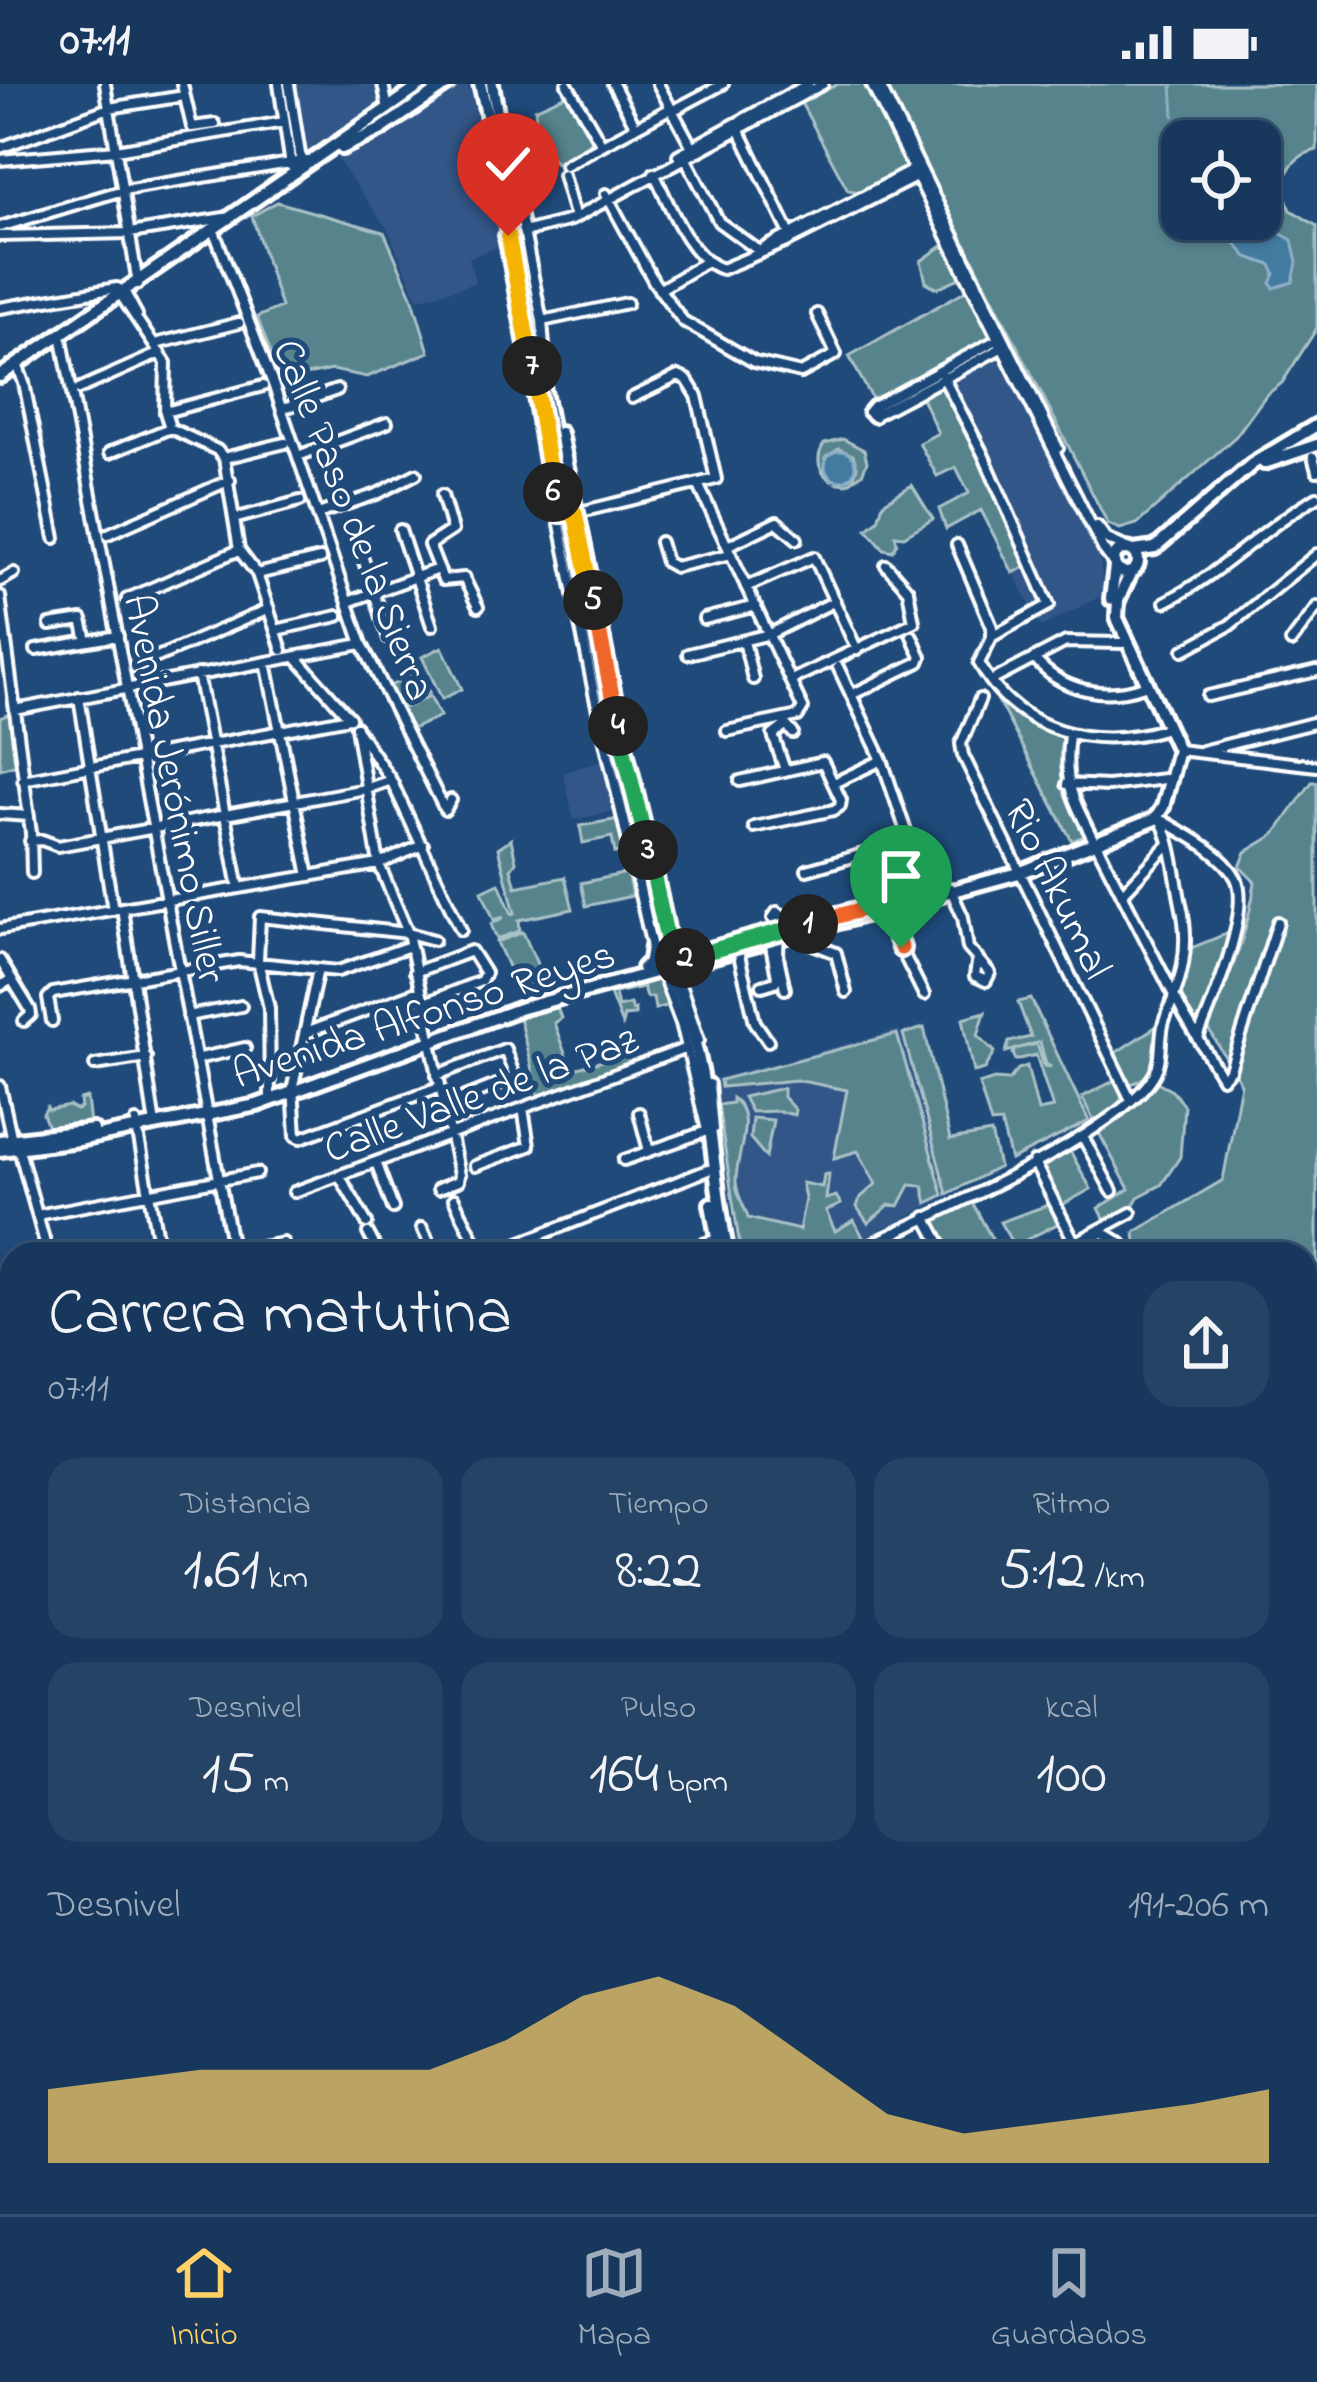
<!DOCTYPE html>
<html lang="es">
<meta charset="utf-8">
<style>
body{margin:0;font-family:"Indie Flower",sans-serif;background:#244365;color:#f1f3f6;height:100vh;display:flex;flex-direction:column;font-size:45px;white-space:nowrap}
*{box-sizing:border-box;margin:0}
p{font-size:39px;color:#9eacbb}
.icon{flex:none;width:66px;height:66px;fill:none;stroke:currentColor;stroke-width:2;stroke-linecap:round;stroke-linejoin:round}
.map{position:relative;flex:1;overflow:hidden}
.panel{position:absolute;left:0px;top:1158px;width:1317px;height:972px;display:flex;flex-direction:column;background:#17385c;border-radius:36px 36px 0 0;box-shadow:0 3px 9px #0004,0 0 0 3px #365272}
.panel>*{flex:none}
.tools{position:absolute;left:1161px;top:36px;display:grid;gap:24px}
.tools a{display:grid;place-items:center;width:120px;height:120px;border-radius:24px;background:#17385c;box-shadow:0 3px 9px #0004,0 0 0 3px #365272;font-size:60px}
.pin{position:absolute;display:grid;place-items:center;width:102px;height:102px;color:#fff;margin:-123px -51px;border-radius:50% 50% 50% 0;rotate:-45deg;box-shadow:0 0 12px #0007}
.pin .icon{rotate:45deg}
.km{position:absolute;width:60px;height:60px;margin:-30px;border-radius:50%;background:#222;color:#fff;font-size:33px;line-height:60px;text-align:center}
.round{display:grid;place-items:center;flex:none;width:126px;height:126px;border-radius:36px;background:#244365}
.head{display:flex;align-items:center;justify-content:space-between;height:204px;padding:0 48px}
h1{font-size:66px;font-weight:600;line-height:90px}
.metrics{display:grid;grid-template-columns:repeat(3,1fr);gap:18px;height:204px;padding:12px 48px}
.metrics div{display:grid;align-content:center;border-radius:30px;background:#244365;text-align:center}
.metrics b{font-size:60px;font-weight:600}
.metrics small{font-size:33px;font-weight:400}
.metrics p{font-size:33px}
.chart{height:336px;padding:24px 48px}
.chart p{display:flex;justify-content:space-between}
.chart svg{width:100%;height:216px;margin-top:12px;fill:#ffd166;opacity:.7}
.status{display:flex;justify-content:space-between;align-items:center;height:84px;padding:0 60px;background:#17385c;direction:ltr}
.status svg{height:33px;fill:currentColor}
.tab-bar{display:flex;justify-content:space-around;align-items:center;height:168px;border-top:3px solid #365272;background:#17385c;font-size:33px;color:#9eacbb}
.tab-bar a{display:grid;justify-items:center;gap:6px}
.tab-bar .active{color:#ffd166}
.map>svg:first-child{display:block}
.built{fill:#315787}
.green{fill:#56838c;stroke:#aac1c6;stroke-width:3;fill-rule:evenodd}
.water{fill:#437aa0;stroke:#8eafc6;stroke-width:3}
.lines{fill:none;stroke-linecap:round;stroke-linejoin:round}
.stream{stroke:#8eafc6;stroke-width:3}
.major-tunnel{stroke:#41658e;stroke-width:10;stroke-dasharray:10 5;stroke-linecap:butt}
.minor-casing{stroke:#fff;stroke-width:16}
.major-casing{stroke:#fff;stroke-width:20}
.minor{stroke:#1f4a7a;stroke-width:8}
.major{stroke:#1f4a7a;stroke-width:10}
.split-1-casing{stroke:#fff;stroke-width:24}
.split-2-casing{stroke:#fff;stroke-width:24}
.split-3-casing{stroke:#fff;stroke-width:24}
.split-4-casing{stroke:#fff;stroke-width:24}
.split-5-casing{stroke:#fff;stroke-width:24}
.split-6-casing{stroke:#fff;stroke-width:24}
.split-7-casing{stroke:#fff;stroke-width:24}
.split-8-casing{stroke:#fff;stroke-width:24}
.split-1{stroke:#f0652b;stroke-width:15}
.split-2{stroke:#22a559;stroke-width:15}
.split-3{stroke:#22a559;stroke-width:15}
.split-4{stroke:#22a559;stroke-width:15}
.split-5{stroke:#f0652b;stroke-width:15}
.split-6{stroke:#f5b400;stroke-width:15}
.split-7{stroke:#f5b400;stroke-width:15}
.split-8{stroke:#f5b400;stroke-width:15}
.labels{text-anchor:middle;stroke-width:10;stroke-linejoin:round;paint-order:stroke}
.street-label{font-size:42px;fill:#fff;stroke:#1f4a7a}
</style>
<div class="status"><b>07:11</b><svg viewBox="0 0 49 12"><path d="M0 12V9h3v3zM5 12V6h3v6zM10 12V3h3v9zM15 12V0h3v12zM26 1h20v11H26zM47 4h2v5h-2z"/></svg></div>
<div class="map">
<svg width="1317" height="2130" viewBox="0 0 1317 2130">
<rect width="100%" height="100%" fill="#1f4a7a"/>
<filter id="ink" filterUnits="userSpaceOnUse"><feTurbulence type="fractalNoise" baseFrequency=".00833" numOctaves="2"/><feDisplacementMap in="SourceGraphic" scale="24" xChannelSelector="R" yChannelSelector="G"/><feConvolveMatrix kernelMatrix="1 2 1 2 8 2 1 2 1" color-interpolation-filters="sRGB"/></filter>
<g filter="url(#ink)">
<path class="built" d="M291,0h89l3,19 -65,49 -13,4z
M456,0h9l6,9 33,151 -35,14 6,25 -57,16 -30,-69 -51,-71 40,-16z
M1001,268l96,189 8,53 -64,33 -117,-232z
M602,676l12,51 -40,9 -11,-47z
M899,946l47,167 -113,57h-92l-27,-175z"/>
<path class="green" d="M838,0h30l39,76 -3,10 -44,22 -12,-2 -47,-87z
M884,0h433v66c-30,7 -40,33 -26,60l26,16v102l-35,55 -16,12 -30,41 -99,88 -17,5 -12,-5zM1182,57h78v78h-78z
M566,11l26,47 -36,21 -18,-24 -3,-30z
M277,118l107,30 28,64 17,56 -62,25 -35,-7 -51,10 -24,-63 24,-10 -29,-91z
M948,158l16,34 -27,12 -11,-6 -5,-21z
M970,204l25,47 -122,65 -24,-44z
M939,300l6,3c30,59 54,119 84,178l-16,8 -32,-63 -35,19 -7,-20 30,-16 -13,-26 -19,9 -18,-33 19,-10 -16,-35 -14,7 -1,-3z
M843,355l21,11 3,12 -5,12 -15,10 -9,-1 16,-7 3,-9 -4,-12 -14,-6 -13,8 -2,14 9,10c-15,-7 -18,-23 -9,-37z
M912,401l21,34 -29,17 -9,-1 2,8 -4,8 -9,-2 -17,-20 11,-9 5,-17z
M442,563l20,42 -20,10 -20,-42z
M419,588l10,20 -30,16 -11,-21z
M430,612l10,20 -30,14 -10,-20z
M997,615l30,23 37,17 1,55 22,41 -15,6z
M9,630l8,50 -17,5v-51z
M1312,698h5v714l-8,5 -4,24v-271h-168l-2,-22 88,-52 18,-96 -33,-56c20,-48 40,-94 47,-146l-15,-15 6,-15 28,-17z
M619,735l7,31 -11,3 -3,-16 -29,6 -3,-17z
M511,755l5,23 -5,7 5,18 49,-10 8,32 -54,11 1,11 -23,8 -6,-15 13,-7 -10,3 -12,-29 17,-8 13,31 3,-1 -17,-65z
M627,789l5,23 -46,10 -5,-23z
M1233,847l-32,95 -4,3 -19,-33 13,-48z
M523,848l21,48 -25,11 -22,-49z
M656,892l13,29 -14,4 -2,-12h-7l-3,-10 -28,6 3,14 12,-3 2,6 3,-1v6l-11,1 -2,9 -15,-39z
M1031,915l58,122 -78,39 -10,-37 -10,1 -12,-40 15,-5 15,1 9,-11 9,-3 11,45 15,-3 -17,-53 -20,5 -3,-6 2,-5 22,-5 7,22 7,1 -5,-3 -6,-22 -34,10 3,-10 22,-5 -13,-35z
M555,918l6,16 -7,5 17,47 52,-15 6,-15 4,24 -94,34 -21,-85z
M985,928l-7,23 17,17 -10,17 -11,3 -11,-54z
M1157,942c-2,24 0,54 -28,58l-14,-31z
M924,944l26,112 41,-7 8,34 -52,27 -44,-160z
M897,950l46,161 -16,8 -4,-17 -13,-1 -11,21 -10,-1 -21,18 -11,-16 3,-9 16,-14 -18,-33 -24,7 13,-68 -51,-10 -75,7 -1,-7z
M1116,996l7,14 -4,9 -24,21 -13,-27z
M1155,997l17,9 12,16 -4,51 -19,28 -23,12 -7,13 -25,12 -7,-14 30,-19 -30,-56z
M783,1004v9l12,13 -1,5 -17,-4 -26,1 -8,-15z
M87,1014l3,27 -33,5 -9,-3 -5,-13 4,-7 2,3 20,-4 7,4 5,-2 -1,-8z
M732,1014c26,17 3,57 4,84 1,15 9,24 12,36l51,12 6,-31 -3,-16 20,4 2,-13h5l-3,25 10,-3 5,8 -15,7 9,20 19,-11 9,17 -33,17h-89l-23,-149 14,-2z
M752,1034l21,2 -7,37 -16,-19z
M1069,1065l22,40 -29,16 -21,-41z
M970,1114l30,56h-49l-18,-36z
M1051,1120l10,18 -47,24 -14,-24z"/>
<path class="water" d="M1266,118l14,17 -2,13 14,8 5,22 -4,20 -19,6 -3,-5 4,-9 -4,-9 -24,-8 -13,-15 1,-11 15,-12h10v-11z
M825 382a15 15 0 1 1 30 0a15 15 0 1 1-30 0Z"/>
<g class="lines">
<path class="stream" d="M1172,0l2,32"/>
<path class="major-tunnel" d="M418,11l15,-11
M515,126l8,37
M653,833l8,42 11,29"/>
<defs>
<path id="minor" d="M105,0l33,200
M182,0l10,43 23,-3
M279,0l12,82
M289,0l11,70 3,7h4
M383,0l5,25
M567,0l35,61
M613,0l23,43
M658,0l34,63
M871,0l232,465 10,13
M879,0l179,364
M672,27l51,-27
M737,41l52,107
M487,49l33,162
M0,64l109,-40 75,-12
M678,71l130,-71
M685,73l34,65 40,29
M0,76l116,-10 168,-28
M510,78l32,159 3,38
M565,81l106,-57
M654,89c15,30 34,85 68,96l65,-27 133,-67
M563,91l11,40
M606,110l48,88 29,39 71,41 47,11 35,-19 -19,-40
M0,143l123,-37 180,-29
M215,150l58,150 89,260 83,166 6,-10
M0,152l130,-3 94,-15
M508,152l63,-16 252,-136
M764,164l151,-79
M659,206l48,-29
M120,210l46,69 -1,49 5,16 47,22 7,8 15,92 18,24 25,76
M0,224l117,-20 7,3 13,24
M542,237l85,-18
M61,250l172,920
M155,260l84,-21
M532,273l1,34 61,302 58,254 29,76 25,103
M17,280l7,19 31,155
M940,287l43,83 66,151 -56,31
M79,305l81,-36
M873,322l6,5 -5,6 -6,-5z
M875,322l127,-69
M282,325l55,-19
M165,328l98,-26
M879,329l126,-67
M109,369l61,-25
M298,372l89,-33
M1313,373l4,14
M224,374l61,-15
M699,402l104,222 -5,8 -71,15
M442,411l10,35 -23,15 14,35 21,-2 14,29
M576,429l140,-34 -19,-83 -10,-16 -9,-4 -46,22
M318,430l59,-20 39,-20
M234,435l66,-18
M1097,442l10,13 22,10
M400,446l32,96
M108,450l122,-54
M660,458l6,20 9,5 56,-13
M957,461l35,82v10l-13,26c38,69 113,87 185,66
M359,462l30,93
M727,462l50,-24 20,17
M257,490l63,-15
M0,497l14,-8
M746,503l68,-30 43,93
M0,512l31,237 1,40
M127,515l112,-49
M348,518l90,-33
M1165,518c56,-28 97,-74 152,-105
M704,535l52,-13
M50,541l32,-5 5,21
M276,546l62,-14
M744,557l9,38
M1291,558l26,-35
M36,566l82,-14
M1184,566l46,-25 87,-71
M688,570l82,-20 65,-33
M296,573l54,61
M1034,574c26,33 71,42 110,28
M266,578l43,214
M134,583l135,-58
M838,583l44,93 46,137
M198,590l41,214
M791,596l123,-58 -6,-32 -22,-25
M991,597l75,-39 57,1
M851,611l68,-33 2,-5 -9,-21
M1208,612l109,-25
M79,613l34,213
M980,615l-19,45 2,11 168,345
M15,626l346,-66
M356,643l23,137 29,69 51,242 -1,6 -20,8
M358,647l33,49 70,150
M1069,650c-6,49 3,63 24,105
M1178,666l139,16
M1202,667l115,-29
M785,686l-12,-35 13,-10 7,8
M23,696l326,-62
M740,697l83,-19 18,38 -1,6 -6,4 -80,17
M834,699l48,-23
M1067,700l41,2 56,-7
M635,721l7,18 29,135 28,82
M0,730l29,2
M1163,737c24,14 60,32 73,57 16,32 -24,126 -38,160
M30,757l12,-1 16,6 307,-57 26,-9
M1097,761l88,172 37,61 8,-8 48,-148
M807,786l102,-29
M950,804l13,29 5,31 22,25 -4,8 -11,-5 2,-13
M1122,810l45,-48
M886,819l12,40 26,52
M122,824l33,217
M782,833l-3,4 -6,-3 4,-6 11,6 8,-3
M779,837l-1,36 7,32
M799,842l9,16 28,11 10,39
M0,845l379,-65 44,-19
M737,863l18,75 13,19
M0,876l30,49 1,6 -7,6
M318,885l-25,117 3,50 5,2 138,-51
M415,888l56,-21 14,22 -4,8 -59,23
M0,902l12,-7
M762,902l13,-4 2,-5 -8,-42
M188,932l53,-10
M52,937l-4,-23 5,-5 186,-32 99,10 72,-25
M305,949l114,-42
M196,975l49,-11
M95,981l51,-8
M437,991l68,-26 9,25 -3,5 -68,27
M709,1000l4,45
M0,1002l12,54
M270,1011l-1,-87 -11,-47 2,-44 148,16 26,7
M639,1029l10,38
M136,1038l24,132
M1083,1053l29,54
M18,1062l30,108
M624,1076l83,-29
M376,1078l17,46
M1034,1078l41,81
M475,1082l54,-20 -6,-38
M339,1091l28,48
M294,1108l393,-144
M454,1115l27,55
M37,1131l220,-42
M926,1133l20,37
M422,1144l13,26
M1101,1147l21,13 4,10
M368,1149l11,21
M894,1149l8,16
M222,1170l61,-11
M491,1170l217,-84
M676,1170l41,-15
M850,1170c68,-33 273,-120 305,-181 9,-16 3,-37 10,-54 17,-40 26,-71 16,-115 -6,-27 -8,-65 -23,-88
M1054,1170l77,-41
M1094,1170l6,-24
M0,1186l12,34
M0,1328l12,-2
M0,1375l12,-2
M0,1424l12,-2
M1305,1462l12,-8
M0,1476l12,-2
M1305,1508l12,9
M0,1525l12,23
M1305,1602l12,-6
M0,1647l12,11
M1305,1651l12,-16
M0,1694l12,-1
M6,1694l3,24
M0,1727l12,-1
M1305,1735l12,-10
M0,1745l12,5
M6,1759l6,1
M1305,1794l12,-1
M1305,1832h12
M1305,1901l12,29
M1305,1995l12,-1
M0,2057l12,-2
M0,2112l12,2
M91,2118l9,12
M423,2118l24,12
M485,2118l5,12
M726,2118l27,12
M963,2118l28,12
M1029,2118l34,12
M1126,2118l6,12
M1134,2123l14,7
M13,2130l13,-12
M128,2130l7,-1
M360,2130v-12
M417,2130l3,-12
M515,2130l3,-12
M679,2130l13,-12
M785,2130l42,-12
M902,2130l18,-7
M916,2130l37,-12
M1282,2130l7,-6"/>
<path id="major" d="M480,0l30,129
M492,0l15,85
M342,64l38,-18 68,-46
M516,163l75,386 62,284
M0,292l423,-292
M560,349l72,358
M1264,379l53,-18
M1114 477a12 12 0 1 1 24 0a12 12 0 1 1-24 0Z
M1134,467l21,-3 97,-84 65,-39
M1111,515l4,-32
M643,884l7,-7 2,-14
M676,902c37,86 33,178 52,268
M0,1057l93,-11
M0,1066l78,-10 179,-35 262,-96 500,-136 136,-54 8,-12 15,-57 -61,-132 1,-18 13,-28
M711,1120l9,50"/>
</defs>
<use href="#minor" class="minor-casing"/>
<use href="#major" class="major-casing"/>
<use href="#minor" class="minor"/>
<use href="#major" class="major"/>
</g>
</g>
<g class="lines" filter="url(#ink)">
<defs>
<path id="split-1" d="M808,840l78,-21 15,45"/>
<path id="split-2" d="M685,874l123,-34"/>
<path id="split-3" d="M648,766l24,112 13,-4"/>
<path id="split-4" d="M618,642l30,124"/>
<path id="split-5" d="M593,516l25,126"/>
<path id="split-6" d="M553,408l7,21h15l18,87"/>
<path id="split-7" d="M532,282l21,126"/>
<path id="split-8" d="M508,152l24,130"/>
</defs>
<use href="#split-1" class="split-1-casing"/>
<use href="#split-2" class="split-2-casing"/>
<use href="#split-3" class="split-3-casing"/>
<use href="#split-4" class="split-4-casing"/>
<use href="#split-5" class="split-5-casing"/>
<use href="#split-6" class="split-6-casing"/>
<use href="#split-7" class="split-7-casing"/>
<use href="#split-8" class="split-8-casing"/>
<use href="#split-1" class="split-1"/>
<use href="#split-2" class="split-2"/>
<use href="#split-3" class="split-3"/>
<use href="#split-4" class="split-4"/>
<use href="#split-5" class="split-5"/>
<use href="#split-6" class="split-6"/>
<use href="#split-7" class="split-7"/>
<use href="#split-8" class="split-8"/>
</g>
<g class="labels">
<g class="street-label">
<text transform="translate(356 435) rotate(69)" y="15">Calle Paso de la Sierra</text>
<text transform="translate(177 704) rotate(79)" y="15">Avenida Jerónimo Siller</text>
<text transform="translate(1060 804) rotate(64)" y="15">Rio Akumal</text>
<text transform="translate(423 928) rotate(-18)" y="15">Avenida Alfonso Reyes</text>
<text transform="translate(480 1008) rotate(-20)" y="15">Calle Valle de la Paz</text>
</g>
</g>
</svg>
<div class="tools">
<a><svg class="icon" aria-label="locate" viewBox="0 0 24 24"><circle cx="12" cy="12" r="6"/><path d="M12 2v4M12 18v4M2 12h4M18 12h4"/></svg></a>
</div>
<div class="pin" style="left:901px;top:864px;background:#1e9e55"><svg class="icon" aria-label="arrive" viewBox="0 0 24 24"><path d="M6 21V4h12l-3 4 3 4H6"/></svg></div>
<div class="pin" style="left:508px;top:152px;background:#d93025"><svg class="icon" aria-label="check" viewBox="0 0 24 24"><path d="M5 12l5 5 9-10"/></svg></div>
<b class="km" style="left:808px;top:840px">1</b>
<b class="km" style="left:685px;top:874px">2</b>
<b class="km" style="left:648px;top:766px">3</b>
<b class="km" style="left:618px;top:642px">4</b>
<b class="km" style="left:593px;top:516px">5</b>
<b class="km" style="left:553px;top:408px">6</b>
<b class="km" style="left:532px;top:282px">7</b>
<section class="panel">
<div class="head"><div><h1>Carrera matutina</h1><p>07:11</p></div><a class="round"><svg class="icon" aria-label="share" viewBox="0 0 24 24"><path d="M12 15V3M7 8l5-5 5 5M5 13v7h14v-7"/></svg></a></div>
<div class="metrics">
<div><p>Distancia</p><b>1.61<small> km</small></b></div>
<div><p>Tiempo</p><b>8:22</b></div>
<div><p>Ritmo</p><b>5:12<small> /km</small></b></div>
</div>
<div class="metrics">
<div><p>Desnivel</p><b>15<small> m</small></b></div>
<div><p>Pulso</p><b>164<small> bpm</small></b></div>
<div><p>kcal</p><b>100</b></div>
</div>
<div class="chart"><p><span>Desnivel</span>191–206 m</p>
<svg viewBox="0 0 160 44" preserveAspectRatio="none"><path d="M0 44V29L10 27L20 25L30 25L40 25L50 25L60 19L70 10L80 6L90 12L100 23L110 34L120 38L130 36L140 34L150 32L160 29V44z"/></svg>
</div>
</section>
</div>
<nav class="tab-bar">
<a class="active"><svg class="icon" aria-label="home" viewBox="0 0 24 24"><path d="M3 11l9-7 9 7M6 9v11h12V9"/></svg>Inicio</a>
<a><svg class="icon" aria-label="map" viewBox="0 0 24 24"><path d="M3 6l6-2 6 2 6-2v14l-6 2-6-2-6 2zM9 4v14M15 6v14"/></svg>Mapa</a>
<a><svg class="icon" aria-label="saved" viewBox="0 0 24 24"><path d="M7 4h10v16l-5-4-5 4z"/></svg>Guardados</a>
</nav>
